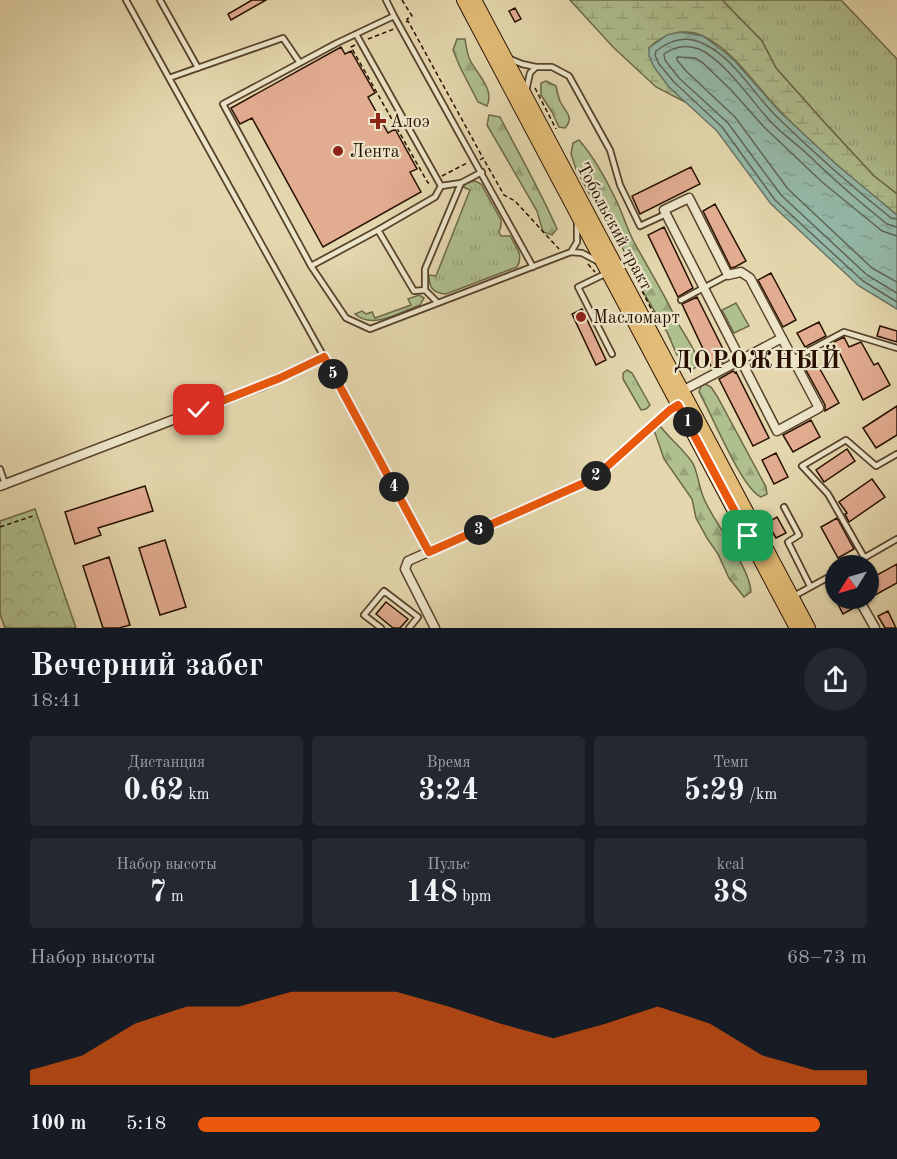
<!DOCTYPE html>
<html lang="ru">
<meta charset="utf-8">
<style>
body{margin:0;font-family:"Old Standard TT",serif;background:#242831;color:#f1f3f6;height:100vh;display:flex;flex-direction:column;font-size:22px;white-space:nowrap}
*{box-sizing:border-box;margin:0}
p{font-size:20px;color:#9ea1a6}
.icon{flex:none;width:33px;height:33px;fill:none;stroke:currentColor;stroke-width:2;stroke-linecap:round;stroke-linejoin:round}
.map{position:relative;height:628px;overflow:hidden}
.details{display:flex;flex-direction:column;background:#171b24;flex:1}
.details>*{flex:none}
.needle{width:39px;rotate:233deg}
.buttons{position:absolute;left:825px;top:555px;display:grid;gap:12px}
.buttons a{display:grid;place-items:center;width:54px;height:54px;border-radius:50%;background:#171b24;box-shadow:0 2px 4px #0004;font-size:30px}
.pin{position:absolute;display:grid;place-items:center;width:51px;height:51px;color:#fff;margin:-26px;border-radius:12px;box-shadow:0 3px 9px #0006}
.km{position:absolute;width:30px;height:30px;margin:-15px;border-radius:50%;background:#222;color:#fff;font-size:16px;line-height:30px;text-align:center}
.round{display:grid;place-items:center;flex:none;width:63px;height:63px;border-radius:32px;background:#242831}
.summary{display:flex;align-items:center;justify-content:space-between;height:102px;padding:0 30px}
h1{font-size:33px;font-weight:800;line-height:45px}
.figures{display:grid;grid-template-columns:repeat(3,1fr);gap:9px;height:102px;padding:6px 30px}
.figures div{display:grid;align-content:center;border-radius:6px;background:#242831;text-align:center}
.figures b{font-size:30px;font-weight:800}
.figures small{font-size:16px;font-weight:400}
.figures p{font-size:16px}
.chart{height:168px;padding:12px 30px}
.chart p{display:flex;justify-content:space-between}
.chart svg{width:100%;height:108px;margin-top:6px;fill:#ea580c;opacity:.7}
ul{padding:0 30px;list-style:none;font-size:20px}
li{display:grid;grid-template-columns:96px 72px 1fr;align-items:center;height:45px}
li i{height:15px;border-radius:8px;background:#ea580c}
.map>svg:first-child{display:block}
.grass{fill:url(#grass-tufts);stroke:#6c6847;stroke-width:1.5}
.forest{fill:url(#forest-firs);stroke:#6c6847;stroke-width:1.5}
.wetland{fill:url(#wetland-marsh);stroke:#6c6847;stroke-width:1.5}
.park{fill:url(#park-crowns);stroke:#6c6847;stroke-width:1.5}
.garden{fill:#afbf8e;stroke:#6c6847;stroke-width:1.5}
.water{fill:url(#water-ripples);stroke:#697666;stroke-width:1.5}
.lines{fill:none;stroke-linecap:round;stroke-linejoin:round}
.shore{stroke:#5e6555;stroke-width:1.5}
.building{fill:#e2ac91;stroke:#281000;stroke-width:1.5}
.lane-casing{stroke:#57422b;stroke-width:8}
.street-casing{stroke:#57422b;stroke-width:11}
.primary-casing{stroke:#281000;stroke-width:16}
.path{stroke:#281000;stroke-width:1.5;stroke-dasharray:4.5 3;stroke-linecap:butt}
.lane{stroke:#ede5ca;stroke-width:4.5}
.street{stroke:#ede5ca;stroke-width:8}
.primary{stroke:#e2bc76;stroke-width:14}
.route-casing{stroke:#fff;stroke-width:12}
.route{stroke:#ea580c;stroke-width:8}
.poi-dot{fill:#8f2418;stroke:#ede5ca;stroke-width:2}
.labels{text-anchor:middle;stroke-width:4.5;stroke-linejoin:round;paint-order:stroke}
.poi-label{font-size:18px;fill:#281000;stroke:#ede5ca;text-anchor:start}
.street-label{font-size:18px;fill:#281000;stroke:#ede5ca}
.district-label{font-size:24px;font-weight:bold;letter-spacing:1.5px;fill:#281000;stroke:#ede5ca}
</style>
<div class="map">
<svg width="897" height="628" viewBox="0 0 897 628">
<defs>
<pattern id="grass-tufts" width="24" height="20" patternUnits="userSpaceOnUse" patternTransform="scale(1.5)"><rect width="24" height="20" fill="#afbf8e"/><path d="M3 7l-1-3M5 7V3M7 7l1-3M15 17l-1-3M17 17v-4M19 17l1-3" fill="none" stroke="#97a379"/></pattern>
<pattern id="forest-firs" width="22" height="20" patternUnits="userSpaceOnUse" patternTransform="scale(1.5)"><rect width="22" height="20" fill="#afbf8e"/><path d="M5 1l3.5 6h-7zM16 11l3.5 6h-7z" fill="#97a379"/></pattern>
<pattern id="wetland-marsh" width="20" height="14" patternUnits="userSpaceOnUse" patternTransform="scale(1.5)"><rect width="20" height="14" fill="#afbf8e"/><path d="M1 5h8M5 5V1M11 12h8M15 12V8" fill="none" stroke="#97a379"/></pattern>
<pattern id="park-crowns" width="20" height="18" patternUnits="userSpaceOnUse" patternTransform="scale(1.5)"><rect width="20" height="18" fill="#afbf8e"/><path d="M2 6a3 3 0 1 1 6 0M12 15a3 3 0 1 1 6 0" fill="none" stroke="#97a379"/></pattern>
<pattern id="water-ripples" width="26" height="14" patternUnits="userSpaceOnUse" patternTransform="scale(1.5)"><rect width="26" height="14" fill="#95baaa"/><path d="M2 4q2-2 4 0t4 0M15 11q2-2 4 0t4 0" fill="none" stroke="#809f90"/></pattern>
</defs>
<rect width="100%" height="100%" fill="#e4d7ad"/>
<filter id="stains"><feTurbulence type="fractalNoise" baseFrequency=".00333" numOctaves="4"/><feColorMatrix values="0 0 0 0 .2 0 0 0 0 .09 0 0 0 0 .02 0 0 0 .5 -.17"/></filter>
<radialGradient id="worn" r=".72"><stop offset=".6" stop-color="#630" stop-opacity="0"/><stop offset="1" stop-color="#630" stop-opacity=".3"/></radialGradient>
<path class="grass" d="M722,0h119l56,59v135l-23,-18 -50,-54 -48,-54 -14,-27z
M475,181l6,3 20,36v6l-2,6 2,4h9c6,11 14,19 7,31l-71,27c-13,-1 -17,-6 -17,-19l7,1 34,-86 -7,-3 4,-4z
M419,295l5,3 -4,7c-19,7 -48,25 -65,9l7,-3 4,3 6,-2 3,6 36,-13 -3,-6z
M627,370l5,3 18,32 -4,4 -5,1 -18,-31v-6z"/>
<path class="forest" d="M457,39h8c1,6 2,13 4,19 7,16 26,30 18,48l-9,-4 -18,-35 -7,-17z
M546,81l10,5c1,5 2,10 4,15 5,11 15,16 5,27l-6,-1 -7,-15 -11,-17v-12z
M489,115l11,2c19,37 40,73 57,112l-5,6 -9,-3 -6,-21 -50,-86z
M579,140c16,18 28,41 38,62 6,13 10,26 16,38 15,28 31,53 44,81 5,11 23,34 21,45l-5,3 -7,-4 -9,-10 -10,-23 -31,-52 -22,-52 -24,-33 -14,-26 -5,-15 2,-11z
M705,384l6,3 6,9 49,91 1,7 -6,3c-20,-9 -49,-83 -62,-105l2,-6z
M661,427c9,12 22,22 31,35 6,9 7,28 13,39 11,24 45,67 46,91l-7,5 -15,-19 -11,-24 -11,-16 -11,-20 -4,-19 -28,-40 -10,-29z"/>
<path class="wetland" d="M570,0h152l40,41 14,27 48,54 50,54 23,18v21c-40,-32 -80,-66 -116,-103 -25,-25 -45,-60 -78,-76 -18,-9 -41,-2 -54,12l20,39 18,16 -31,-16 -43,-40z"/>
<path class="park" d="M35,509l41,119h-71l-5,-14v-93z"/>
<path class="garden" d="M736,303l13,23 -15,7 -12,-23z"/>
<path class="water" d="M680,32l23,4 29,22 48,54 57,53 60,50v94l-38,-23 -88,-82 -54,-73 -48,-44 -15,-20 -5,-11v-8l18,-13z"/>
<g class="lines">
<path class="shore" d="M897,219l-6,-1c-40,-32 -78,-66 -114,-101 -24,-23 -43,-60 -75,-74 -17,-8 -32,-3 -46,8l-1,4 4,9 15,18 48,45 53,73 88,81 34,21
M897,227l-10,-3c-29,-23 -56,-47 -83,-73 -11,-10 -24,-19 -34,-30 -19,-21 -46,-61 -71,-72 -13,-5 -24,-3 -35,5l1,6 14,18 49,45 53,72 86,80 30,18
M897,236l-15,-5 -60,-49 -58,-55 -33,-37 -28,-27 -8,-5 -18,-1v3l9,11 49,46 53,72 84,79 25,14"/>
</g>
<path class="building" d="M252,0h14l-35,20 -3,-6z
M515,8l6,11 -6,3 -6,-11z
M341,47l4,7 6,-3 24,42 -7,4 20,36 7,-4 22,40 -7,3 11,20 -98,55 -71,-129 -12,6 -9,-16z
M691,167l9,17 -60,30 -8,-18z
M715,204l31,57 -11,6 -4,1 -28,-57z
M664,227l29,61 -15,9 -30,-62z
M771,273l25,47 -13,7 -25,-47z
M697,297l31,62 -16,9 -30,-64z
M582,309l24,51 -10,5 -24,-51z
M819,322l7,14 -21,11 -8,-14z
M880,326l17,5v11l-20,-6z
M844,337l5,10 12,-5 13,23 4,-2 12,22 -27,15 -29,-58z
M812,355l27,48 -14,8v-6l-24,-44z
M733,371l2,2 1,-1 33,66 -16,8 -34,-67z
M897,406v29l-21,13 -13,-20z
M811,420l9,17 -27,15 -10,-17z
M847,449l8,12 -31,21 -8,-12z
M776,453l12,24 -14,7 -12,-24z
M872,479l13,18 -36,25 -4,-8 2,-1 -8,-11z
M145,486l8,25 -55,17 3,7 -26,9 -10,-32z
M777,517l9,16 -10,5 -9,-15z
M837,518l17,31 -16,9 -17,-31z
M165,540l21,67 -26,8 -21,-67z
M109,557l21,68 -11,3h-16l-20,-62z
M897,564v19l-29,16v-19z
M835,598h11l6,11 -9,5z
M386,602l22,17 -8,9h-7l-17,-14z
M888,611l8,17h-11l-7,-12z"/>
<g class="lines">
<defs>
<path id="lane" d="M126,0l43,78 114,-40 17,25
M160,0l38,68
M386,0l8,16
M356,34l85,152 -6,11 -57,33 36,61 11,-1 12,12
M510,59l12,5 14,3 -6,6 -4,18
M536,67h16l17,9 41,74 10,35 20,41 26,-12
M169,78l155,279
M441,186l20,-3
M571,252l6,-10v-19
M311,266l67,-36
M533,267l-139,-251 -57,27 -114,61 88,162 35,52 24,11 201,-77 11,1 15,8
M607,273l-29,14 34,67
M425,290v-21l36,-86 21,-11
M681,300l47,-25
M793,359l51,-27 53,16
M0,469l5,15
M784,507l15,28 -11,7 22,44
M864,557l-36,-63 -26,-28 44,-26 30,26 21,-12
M850,566l47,-27
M794,596l42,-23
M381,628l-17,-13 20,-24 34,26 -9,11"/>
<path id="street" d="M689,198l39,77 13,-3 9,6 69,130 -42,23 -113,-221z
M682,391l100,-53
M0,486l264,-101 60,-28 105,195
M858,598l17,30
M435,628l-30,-59 3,-8 185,-82 77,-69 8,-5"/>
<path id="primary" d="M464,0l333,628
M474,0l334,628"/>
</defs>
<use href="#lane" class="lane-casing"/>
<use href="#street" class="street-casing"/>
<use href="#primary" class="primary-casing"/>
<path class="path" d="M402,0l10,16 -5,3 1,1
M406,22l2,-1 75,137
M368,39l26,-10
M355,45l-4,2 77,136 2,-1
M535,88l21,41
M480,160l3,-2 21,37 11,6 44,48
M442,176l25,-13
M588,264l7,8
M642,291l12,23
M0,527l33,-11"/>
<use href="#lane" class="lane"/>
<use href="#street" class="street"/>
<use href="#primary" class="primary"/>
</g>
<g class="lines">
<defs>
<path id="route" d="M199,410l81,-32 44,-21 105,195 164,-73 77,-69 8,-5 70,131"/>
</defs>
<use href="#route" class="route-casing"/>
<use href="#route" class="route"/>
</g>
<g class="poi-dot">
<path d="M375 112h6v6h6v6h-6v6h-6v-6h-6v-6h6z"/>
<circle cx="338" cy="151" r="6"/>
<circle cx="581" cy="317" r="6"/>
</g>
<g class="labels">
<g class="poi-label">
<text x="390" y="127">Алоэ</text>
<text x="350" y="157">Лента</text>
<text x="593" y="323">Масломарт</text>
</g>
<g class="street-label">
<text transform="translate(615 226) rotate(62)" y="6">Тобольский тракт</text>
</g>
<g class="district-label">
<text x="758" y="368">ДОРОЖНЫЙ</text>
</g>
</g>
<rect width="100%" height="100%" filter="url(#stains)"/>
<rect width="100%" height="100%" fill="url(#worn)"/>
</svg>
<div class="buttons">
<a><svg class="needle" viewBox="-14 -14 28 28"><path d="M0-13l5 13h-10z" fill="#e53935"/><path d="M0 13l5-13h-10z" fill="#9ea1a6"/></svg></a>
</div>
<div class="pin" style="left:748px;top:536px;background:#1e9e55"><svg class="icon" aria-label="arrive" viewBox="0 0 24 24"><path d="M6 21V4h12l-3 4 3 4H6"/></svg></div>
<div class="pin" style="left:199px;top:410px;background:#d93025"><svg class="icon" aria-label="check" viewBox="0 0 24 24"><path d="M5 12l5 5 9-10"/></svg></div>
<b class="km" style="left:688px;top:422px">1</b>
<b class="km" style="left:596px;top:476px">2</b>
<b class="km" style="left:479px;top:530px">3</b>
<b class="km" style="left:394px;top:487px">4</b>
<b class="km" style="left:333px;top:374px">5</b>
</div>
<section class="details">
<div class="summary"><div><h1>Вечерний забег</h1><p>18:41</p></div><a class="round"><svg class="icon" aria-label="share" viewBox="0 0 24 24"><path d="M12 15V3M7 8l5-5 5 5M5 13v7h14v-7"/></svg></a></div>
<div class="figures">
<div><p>Дистанция</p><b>0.62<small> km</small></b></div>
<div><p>Время</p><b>3:24</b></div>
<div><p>Темп</p><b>5:29<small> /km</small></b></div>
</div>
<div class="figures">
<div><p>Набор высоты</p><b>7<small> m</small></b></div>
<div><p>Пульс</p><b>148<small> bpm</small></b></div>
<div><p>kcal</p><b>38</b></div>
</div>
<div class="chart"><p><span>Набор высоты</span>68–73 m</p>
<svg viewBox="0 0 160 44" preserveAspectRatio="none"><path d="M0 44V38L10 32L20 19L30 12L40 12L50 6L60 6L70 6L80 12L90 19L100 25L110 19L120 12L130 19L140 32L150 38L160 38V44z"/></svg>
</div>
<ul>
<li><b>100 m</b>5:18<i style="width:93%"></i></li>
</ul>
</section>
